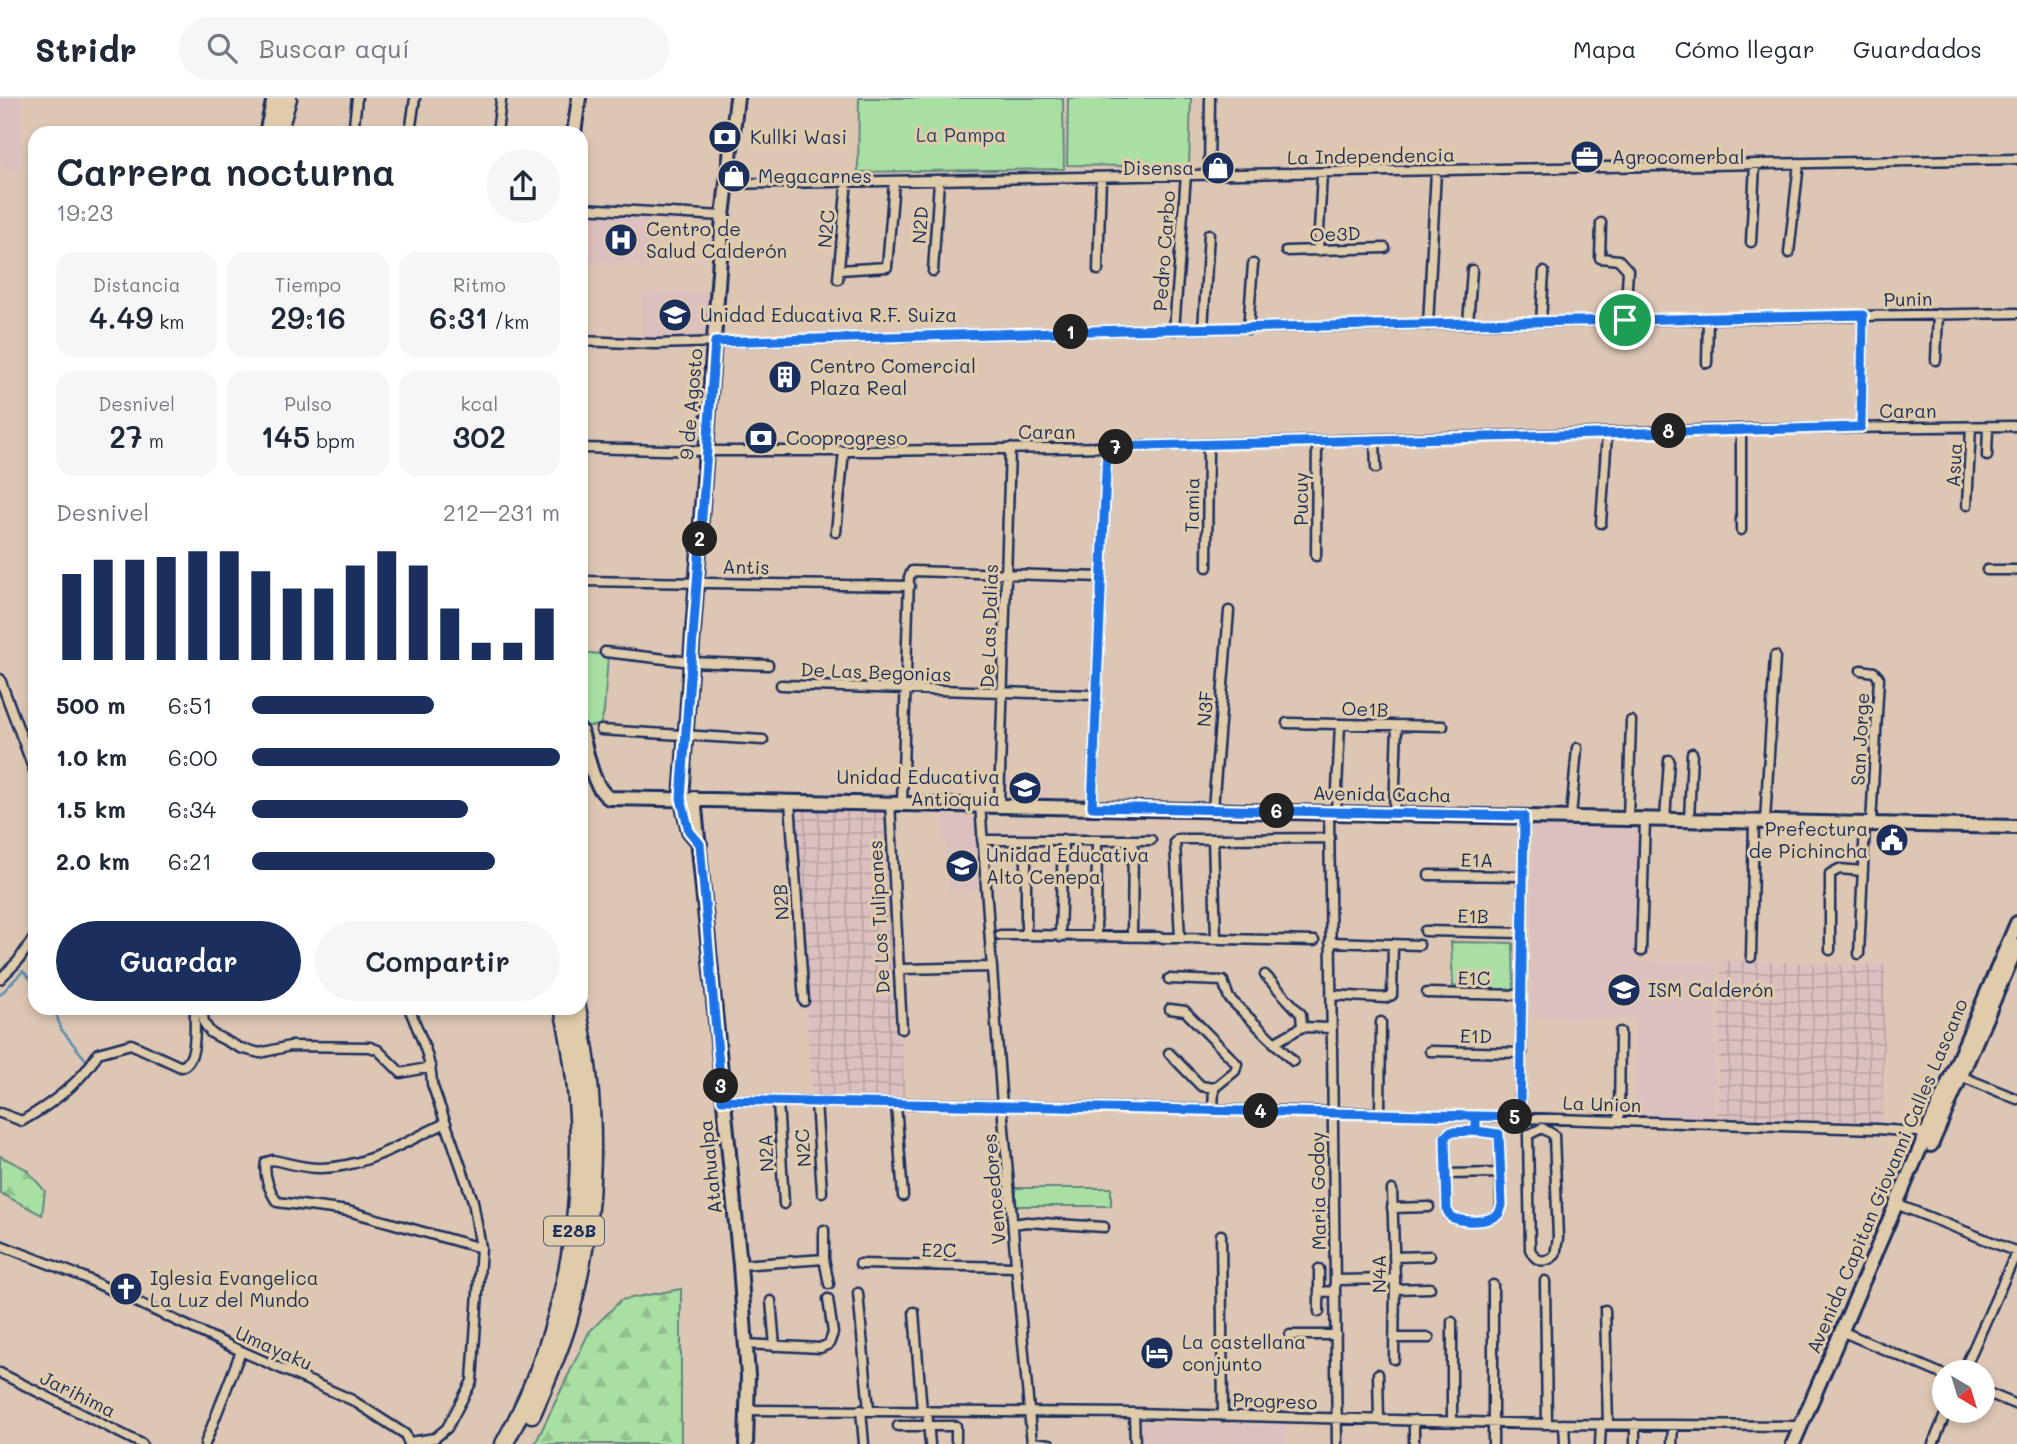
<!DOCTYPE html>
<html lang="es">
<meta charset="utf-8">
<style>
body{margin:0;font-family:Mali,sans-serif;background:#f6f6f7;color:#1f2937;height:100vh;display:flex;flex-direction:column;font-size:26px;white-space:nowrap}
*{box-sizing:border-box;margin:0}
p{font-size:23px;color:#747a83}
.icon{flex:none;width:38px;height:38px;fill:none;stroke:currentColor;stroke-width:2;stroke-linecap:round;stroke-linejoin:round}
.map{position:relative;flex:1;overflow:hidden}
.drawer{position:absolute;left:28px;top:28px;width:560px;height:889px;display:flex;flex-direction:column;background:#fff;border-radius:21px;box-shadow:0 4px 10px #0003}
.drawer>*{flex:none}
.needle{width:46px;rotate:142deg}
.controls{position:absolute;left:1932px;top:1262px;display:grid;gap:14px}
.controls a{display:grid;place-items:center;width:63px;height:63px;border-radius:50%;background:#fff;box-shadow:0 4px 10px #0003;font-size:35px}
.pin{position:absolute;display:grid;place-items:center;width:60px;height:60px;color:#fff;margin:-30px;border:4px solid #fff;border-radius:50%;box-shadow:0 2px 7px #0007}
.km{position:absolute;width:35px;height:35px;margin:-18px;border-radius:50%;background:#222;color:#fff;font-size:19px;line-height:35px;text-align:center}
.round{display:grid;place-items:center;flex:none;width:74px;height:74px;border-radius:37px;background:#f6f6f7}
.head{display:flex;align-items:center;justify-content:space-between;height:119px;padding:0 28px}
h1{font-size:38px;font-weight:600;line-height:52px}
.figures{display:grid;grid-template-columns:repeat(3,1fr);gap:10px;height:119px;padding:7px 28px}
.figures div{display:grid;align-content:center;border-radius:18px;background:#f6f6f7;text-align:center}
.figures b{font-size:30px;font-weight:600}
.figures small{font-size:19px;font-weight:400}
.figures p{font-size:19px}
.chart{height:196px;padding:14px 28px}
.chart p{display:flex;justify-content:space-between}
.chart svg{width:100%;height:126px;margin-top:7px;stroke:#1b2f5e;stroke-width:6}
.cta{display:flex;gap:14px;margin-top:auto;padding:14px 28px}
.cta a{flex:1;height:80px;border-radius:42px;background:#1b2f5e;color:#fff;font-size:28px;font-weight:600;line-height:80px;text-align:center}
.cta a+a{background:#f6f6f7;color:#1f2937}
ul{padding:0 28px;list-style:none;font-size:23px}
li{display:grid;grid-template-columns:112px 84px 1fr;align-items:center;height:52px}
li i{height:18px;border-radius:9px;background:#1b2f5e}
header{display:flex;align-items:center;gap:42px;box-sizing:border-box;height:98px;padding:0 35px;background:#fff;border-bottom:2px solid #e0e1e3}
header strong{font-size:33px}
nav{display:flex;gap:38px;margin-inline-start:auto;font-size:24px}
.search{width:490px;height:63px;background:#f6f6f7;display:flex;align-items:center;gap:18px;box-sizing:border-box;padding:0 24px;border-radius:38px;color:#747a83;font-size:26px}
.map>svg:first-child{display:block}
.built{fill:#dcc0c0}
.industrial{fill:url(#industrial-grid)}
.green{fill:#a8dfa2;stroke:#628780;stroke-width:2}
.forest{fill:url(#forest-firs);stroke:#628780;stroke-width:2}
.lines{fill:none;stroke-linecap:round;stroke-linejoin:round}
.stream{stroke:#5b8faf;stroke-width:2.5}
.street-casing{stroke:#1b2f5e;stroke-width:13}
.secondary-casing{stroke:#1b2f5e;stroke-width:18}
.highway-casing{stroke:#1b2f5e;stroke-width:21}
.street{stroke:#e0cbaa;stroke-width:8}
.secondary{stroke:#e0cbaa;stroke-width:12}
.highway{stroke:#e0cbaa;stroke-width:16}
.route-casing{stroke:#fff;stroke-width:14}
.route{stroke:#1a73e8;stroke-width:9}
.labels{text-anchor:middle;stroke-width:6;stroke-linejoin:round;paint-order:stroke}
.shield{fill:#e0cbaa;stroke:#565e75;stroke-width:2}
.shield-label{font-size:18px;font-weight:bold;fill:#1b2f5e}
.park-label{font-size:19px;fill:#294165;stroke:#e0cbaa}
.poi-label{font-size:19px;fill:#1b2f5e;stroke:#e0cbaa;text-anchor:start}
.street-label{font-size:19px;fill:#1b2f5e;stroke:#e0cbaa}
</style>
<header>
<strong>Stridr</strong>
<div class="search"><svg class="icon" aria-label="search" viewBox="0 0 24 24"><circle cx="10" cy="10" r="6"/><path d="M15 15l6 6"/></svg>Buscar aquí</div>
<nav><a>Mapa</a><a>Cómo llegar</a><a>Guardados</a></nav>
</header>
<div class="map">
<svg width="2017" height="1346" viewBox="0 0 2017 1346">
<defs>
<pattern id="industrial-grid" width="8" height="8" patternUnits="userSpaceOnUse" patternTransform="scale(1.75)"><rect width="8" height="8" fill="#dcc0c0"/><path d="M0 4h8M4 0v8" fill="none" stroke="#bca5a7"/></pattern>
<pattern id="forest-firs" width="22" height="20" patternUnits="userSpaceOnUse" patternTransform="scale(1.75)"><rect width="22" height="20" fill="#a8dfa2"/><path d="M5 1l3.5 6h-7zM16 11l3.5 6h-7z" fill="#90c08e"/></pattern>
</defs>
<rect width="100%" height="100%" fill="#dec6b4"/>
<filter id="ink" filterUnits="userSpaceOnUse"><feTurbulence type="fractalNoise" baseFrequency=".0143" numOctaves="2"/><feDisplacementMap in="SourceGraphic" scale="14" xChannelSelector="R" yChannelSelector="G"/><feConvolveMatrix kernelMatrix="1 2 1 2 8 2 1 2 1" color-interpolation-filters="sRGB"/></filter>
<g filter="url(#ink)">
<path class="built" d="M0,0h22l-1,74 -21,-5z
M594,117l58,5 -4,47 -59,-6z
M641,194h68l-1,45h-67z
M1004,679l42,2 1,19 -43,1z
M942,717l33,1 4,75h-30z
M1533,727l105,1 -2,135 81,1 -2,156 -81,-1 1,-98 -105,-1z
M1135,1324l151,3v19h-150z"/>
<path class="industrial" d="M794,711l94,1 17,290 -93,-2z
M1721,863l165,4 -4,157 -165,-4z"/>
<path class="green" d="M859,0h204l1,71 -206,3z
M1068,0h123l-2,69 -122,-2z
M581,526h3l-2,28 26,3 -4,57 -4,13 -18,2z
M1451,844l62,1 1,48 -61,-5z
M1016,1090h95v18h-95z"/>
<path class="forest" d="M0,1058l26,13 19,22 -3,24 -42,-22z
M681,1191v155h-146l54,-112 32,-32z"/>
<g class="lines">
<path class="stream" d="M0,897l23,-24 12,13
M54,910l7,21 25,31"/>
<defs>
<path id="street" d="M353,35l4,-35
M410,35l5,-35
M497,35l4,-33
M1209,77l1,-77
M726,86l1291,-25
M581,110l142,8
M1601,125l-1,35 19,2 9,10 -3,50
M1751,144l4,-78
M1286,153l99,-3
M1318,153l4,-78
M1789,155l10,-90
M839,172l48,-3 7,-85
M1098,172l3,-92
M933,173l6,-90
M838,181l9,-98
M1541,224l3,-50
M1468,226l4,-54
M1428,227l8,-154
M1203,231l6,-95
M1248,231l5,-65
M1174,232l12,-155
M581,243l74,3 470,-14 892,-17
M1936,262l2,-46
M1707,265l1,-44
M1861,329l2,-112
M1375,342l1,28
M581,350l125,3h172l229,-4 634,-18 276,-3
M1987,358l1,-29
M1967,407l4,-78
M1601,425l6,-89
M1741,432v-101
M836,434l8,-81
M1316,458l1,-115
M1207,469l1,-123
M1987,472h30
M581,483l329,5
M605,554l86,10 77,3
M1861,572l13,2 5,6 -8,146
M0,581l35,94
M781,587l314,10
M1287,625l156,3
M601,632l162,10
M790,704l14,199
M890,704l12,227
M902,705l7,-226 3,-6 189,6
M980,706l22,302 30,338
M999,707l11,-357
M1092,709l15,-360
M1213,711l16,-198
M1329,714l8,632
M1336,714l4,-88
M1394,715l3,-87
M1571,719l6,-69
M1628,721l3,-98
M1665,722l4,-60
M1689,722l3,-67
M1765,723l10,-165
M1213,741h-35l-3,3 5,96 134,3
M982,742h169
M1026,742v95l132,2
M1429,777l94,1
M1425,833l97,2
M1000,837h26
M1060,839l3,-98
M1096,839l1,-97
M1132,839l1,-97
M1163,840h17
M1216,840l-3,-99 117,-1
M1330,844l89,3
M1830,852v-76l9,-5 24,2
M1641,853l4,-132
M1859,856l6,-130
M1751,859l3,-136
M902,871l90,-2
M1265,877l36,39 1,13
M0,881l18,-18 17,-25
M1169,881l54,2 6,17 64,63
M1427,895l94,2
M1331,897l54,3 7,-3 1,-51
M202,910l2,15 7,10 29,15 20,5 30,-7 80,1 8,3 23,23 30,-6
M409,910c10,25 22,48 23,76l41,117 8,47 -9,133 -25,47 -12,10 -25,4
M1170,911l15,2 52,53 -2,7 -21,17 -1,22
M1274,945l28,-16 29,1
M1430,953l92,2
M1169,955l32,33 13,2
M1958,977l59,24
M722,1002l610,12 545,17 52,4
M778,1003l6,103
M816,1004l6,90
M896,1006l7,92
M0,1015l22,8c28,-16 60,-39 76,-68l33,-9 50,23c18,-6 13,-42 14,-59
M1380,1015l1,-91
M1520,1019l4,-301
M1619,1022l1,-88
M446,1025c-40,18 -79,44 -124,45 -16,1 -34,-5 -49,-8l-7,2c-3,12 4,30 11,40l71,9 133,37
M1542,1030l12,7 4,103 -3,17c-10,9 -20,7 -25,-6l-2,-114z
M1476,1033l23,3 2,71 -2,9c-13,9 -33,9 -48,3l-4,-7 -2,-73 5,-5z
M1446,1076l54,-1
M1392,1092l3,89 -1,80
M1896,1106l121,48
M1392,1110l37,-1
M1013,1126l14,-2 77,5
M824,1132v29l5,25
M1221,1137l2,181
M0,1147l81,31 160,75 111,49 53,34 4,10
M1394,1159l36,-1
M860,1166l157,3
M740,1167l84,-6
M1319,1171v23l16,-1
M1335,1182l60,-1
M1545,1183l2,143
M1493,1187v159
M1395,1191l35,-1
M1319,1194v20
M858,1195l11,117
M771,1203l4,45
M1605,1212l3,114
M914,1214l8,99
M1841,1233l103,44
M1290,1237h46
M1394,1240h35
M746,1246l74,4 9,-4 4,-11 -5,-34
M1963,1274l54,-121
M0,1275l142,71
M1378,1276l1,46
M1983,1293l34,14
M749,1312l385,3 413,11 253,2
M861,1312l3,34
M927,1313l3,33
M1134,1315l1,31
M1414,1322v24
M1452,1322v-98
M1564,1326l1,20
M898,1328h58v14
M1032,1344l18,2
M205,1346l36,-93
M1600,1346l1,-20
M1635,1346v-20
M1672,1346l1,-19
M1933,1346l14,-34"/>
<path id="secondary" d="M266,35l8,-35
M574,35l5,-35
M581,633c6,20 10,55 28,67l1408,29
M694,700l46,467 8,111 -2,68
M700,746l-11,-13 -8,-33 42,-582 14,-118
M1931,1047l86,-199
M1793,1346l224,-521"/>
<path id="highway" d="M278,35l10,-35
M532,1316c13,-31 28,-62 37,-95 27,-100 31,-209 8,-311
M504,1346c74,-133 92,-289 59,-436"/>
</defs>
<use href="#street" class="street-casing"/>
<use href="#secondary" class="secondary-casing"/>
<use href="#highway" class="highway-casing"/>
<use href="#street" class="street"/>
<use href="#secondary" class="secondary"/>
<use href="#highway" class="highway"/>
</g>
</g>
<g class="lines" filter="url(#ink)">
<defs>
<path id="route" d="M1625,222l-500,10 -410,12 -34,456 8,33 11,13 22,256 754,16v15l-26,1 -5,5 2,73 4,7c15,6 35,6 48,-3l3,-9 -3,-71 -23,-3v-15l44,1 4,-301 -432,-9 15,-360 754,-20 2,-112 -238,5"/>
</defs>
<use href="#route" class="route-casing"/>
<use href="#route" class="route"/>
</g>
<defs>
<symbol id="bank-disc" viewBox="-11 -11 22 22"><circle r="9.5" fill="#1b2f5e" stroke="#e0cbaa"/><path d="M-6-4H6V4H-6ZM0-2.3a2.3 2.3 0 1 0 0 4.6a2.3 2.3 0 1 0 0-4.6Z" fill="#fff"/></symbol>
<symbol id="office-disc" viewBox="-11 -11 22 22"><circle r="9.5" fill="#1b2f5e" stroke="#e0cbaa"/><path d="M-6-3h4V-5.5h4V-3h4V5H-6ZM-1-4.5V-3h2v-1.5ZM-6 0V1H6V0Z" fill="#fff"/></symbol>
<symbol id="shop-disc" viewBox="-11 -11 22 22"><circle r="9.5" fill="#1b2f5e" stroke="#e0cbaa"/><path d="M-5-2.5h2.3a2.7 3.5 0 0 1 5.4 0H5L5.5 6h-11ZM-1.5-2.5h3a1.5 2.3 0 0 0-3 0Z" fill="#fff"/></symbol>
<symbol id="hospital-disc" viewBox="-11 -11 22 22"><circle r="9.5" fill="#1b2f5e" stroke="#e0cbaa"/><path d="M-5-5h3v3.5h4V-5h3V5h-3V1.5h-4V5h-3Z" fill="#fff"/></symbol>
<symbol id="school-disc" viewBox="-11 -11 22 22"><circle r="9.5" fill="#1b2f5e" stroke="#e0cbaa"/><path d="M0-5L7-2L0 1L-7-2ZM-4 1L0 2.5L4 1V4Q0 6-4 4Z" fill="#fff"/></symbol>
<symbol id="building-disc" viewBox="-11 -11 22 22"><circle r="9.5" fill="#1b2f5e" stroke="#e0cbaa"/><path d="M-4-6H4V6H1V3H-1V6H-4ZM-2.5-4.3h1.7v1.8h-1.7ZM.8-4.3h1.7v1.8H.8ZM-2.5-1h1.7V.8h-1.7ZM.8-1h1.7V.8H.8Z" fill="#fff"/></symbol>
<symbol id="civic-disc" viewBox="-11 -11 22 22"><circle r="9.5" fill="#1b2f5e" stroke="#e0cbaa"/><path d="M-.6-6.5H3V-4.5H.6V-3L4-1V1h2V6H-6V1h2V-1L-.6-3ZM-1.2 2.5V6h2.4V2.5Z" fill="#fff"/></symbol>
<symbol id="university-disc" viewBox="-11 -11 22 22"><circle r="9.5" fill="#1b2f5e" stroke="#e0cbaa"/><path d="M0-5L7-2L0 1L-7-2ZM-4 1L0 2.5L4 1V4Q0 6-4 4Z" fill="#fff"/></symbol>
<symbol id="church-disc" viewBox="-11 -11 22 22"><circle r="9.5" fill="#1b2f5e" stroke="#e0cbaa"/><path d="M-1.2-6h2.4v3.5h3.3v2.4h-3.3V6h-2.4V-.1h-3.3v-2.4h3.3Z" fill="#fff"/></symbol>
<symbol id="hotel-disc" viewBox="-11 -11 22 22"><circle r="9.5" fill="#1b2f5e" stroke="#e0cbaa"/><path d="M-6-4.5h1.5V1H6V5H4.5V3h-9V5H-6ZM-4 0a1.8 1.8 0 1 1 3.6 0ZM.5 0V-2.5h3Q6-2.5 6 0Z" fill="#fff"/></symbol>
</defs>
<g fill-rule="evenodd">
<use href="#bank-disc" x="706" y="20" width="38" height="38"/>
<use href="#office-disc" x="1568" y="40" width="38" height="38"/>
<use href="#shop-disc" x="1199" y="51" width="38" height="38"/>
<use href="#shop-disc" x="715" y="59" width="38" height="38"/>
<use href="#hospital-disc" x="602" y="123" width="38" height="38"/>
<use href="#school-disc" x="656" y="198" width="38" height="38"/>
<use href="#building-disc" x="766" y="260" width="38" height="38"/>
<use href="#bank-disc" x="742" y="321" width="38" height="38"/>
<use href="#school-disc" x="1006" y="671" width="38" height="38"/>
<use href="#civic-disc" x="1873" y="723" width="38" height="38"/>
<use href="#university-disc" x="943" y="749" width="38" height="38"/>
<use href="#school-disc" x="1605" y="873" width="38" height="38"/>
<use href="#church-disc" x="107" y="1172" width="38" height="38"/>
<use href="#hotel-disc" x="1138" y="1236" width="38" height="38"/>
</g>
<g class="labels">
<rect class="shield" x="544" y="1118.5" width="60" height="29" rx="5"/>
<g class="shield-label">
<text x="574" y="1139">E28B</text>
</g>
<g class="park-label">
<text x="961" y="44">La Pampa</text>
</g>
<g class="poi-label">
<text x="750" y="46">Kullki Wasi</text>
<text x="1612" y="66">Agrocomerbal</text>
<text x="1194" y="77" text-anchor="end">Disensa</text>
<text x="758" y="85">Megacarnes</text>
<text x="646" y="138">Centro de<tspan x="646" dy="22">Salud Calderón</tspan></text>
<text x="700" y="224">Unidad Educativa R.F. Suiza</text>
<text x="810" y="275">Centro Comercial<tspan x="810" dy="22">Plaza Real</tspan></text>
<text x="786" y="347">Cooprogreso</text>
<text x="1000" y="686" text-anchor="end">Unidad Educativa<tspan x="1000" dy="22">Antioquia</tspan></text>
<text x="1868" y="738" text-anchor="end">Prefectura<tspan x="1868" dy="22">de Pichincha</tspan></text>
<text x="986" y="764">Unidad Educativa<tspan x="986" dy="22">Alto Cenepa</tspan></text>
<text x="1648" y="899">ISM Calderón</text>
<text x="150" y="1187">Iglesia Evangelica<tspan x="150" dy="22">La Luz del Mundo</tspan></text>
<text x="1182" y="1251">La castellana<tspan x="1182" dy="22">conjunto</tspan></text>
</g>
<g class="street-label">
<text transform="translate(1371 58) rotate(-1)" y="7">La Independencia</text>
<text transform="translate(920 127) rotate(-86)" y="7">N2D</text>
<text transform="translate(826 131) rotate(-85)" y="7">N2C</text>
<text transform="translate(1335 136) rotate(-2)" y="7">Oe3D</text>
<text transform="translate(1164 153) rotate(-86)" y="7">Pedro Carbo</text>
<text transform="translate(1908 201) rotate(-1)" y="7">Punin</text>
<text transform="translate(691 306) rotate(-85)" y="7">9 de Agosto</text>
<text x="1908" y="320">Caran</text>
<text x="1047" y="341">Caran</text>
<text transform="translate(1954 367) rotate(-87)" y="7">Asua</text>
<text transform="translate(1301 401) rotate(-90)" y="7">Pucuy</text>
<text transform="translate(1192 407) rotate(-89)" y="7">Tamia</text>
<text transform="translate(746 469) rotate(1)" y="7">Antis</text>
<text transform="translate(989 528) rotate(-88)" y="7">De Las Dalias</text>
<text transform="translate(876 574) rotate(2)" y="7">De Las Begonias</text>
<text transform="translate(1205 611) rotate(-85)" y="7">N3F</text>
<text transform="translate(1365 611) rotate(2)" y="7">Oe1B</text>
<text transform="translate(1860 641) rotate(-87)" y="7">San Jorge</text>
<text transform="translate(1382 696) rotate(1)" y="7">Avenida Cacha</text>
<text transform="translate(1477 762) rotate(1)" y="7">E1A</text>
<text transform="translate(781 804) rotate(-94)" y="7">N2B</text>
<text transform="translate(1473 818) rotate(1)" y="7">E1B</text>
<text transform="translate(879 819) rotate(-93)" y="7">De Los Tulipanes</text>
<text transform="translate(1474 880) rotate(1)" y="7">E1C</text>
<text transform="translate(1476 938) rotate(1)" y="7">E1D</text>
<text transform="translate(1602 1006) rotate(2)" y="7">La Union</text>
<text transform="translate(803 1050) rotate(-94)" y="7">N2C</text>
<text transform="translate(766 1055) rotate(-93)" y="7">N2A</text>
<text transform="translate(710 1069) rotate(-96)" y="7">Atahualpa</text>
<text transform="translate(1887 1078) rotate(-67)" y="7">Avenida Capitan Giovanni Calles Lascano</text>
<text transform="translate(994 1091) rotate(-95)" y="7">Vencedores</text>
<text transform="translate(1318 1093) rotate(-91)" y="7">Maria Godoy</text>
<text transform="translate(939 1152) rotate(1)" y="7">E2C</text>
<text transform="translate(1379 1176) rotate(-91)" y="7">N4A</text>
<text transform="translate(274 1250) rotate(24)" y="7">Umayaku</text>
<text transform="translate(78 1296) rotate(26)" y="7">Jarihima</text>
<text transform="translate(1275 1303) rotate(2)" y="7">Progreso</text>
</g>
</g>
</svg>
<div class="controls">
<a><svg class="needle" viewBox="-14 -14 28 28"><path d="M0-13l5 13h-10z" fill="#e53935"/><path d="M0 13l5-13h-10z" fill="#747a83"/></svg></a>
</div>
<div class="pin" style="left:1625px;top:222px;background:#1e9e55"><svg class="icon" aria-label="arrive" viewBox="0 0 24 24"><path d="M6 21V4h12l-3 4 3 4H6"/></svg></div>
<b class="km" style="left:1071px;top:234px">1</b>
<b class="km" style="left:700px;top:441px">2</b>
<b class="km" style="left:721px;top:988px">3</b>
<b class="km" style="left:1261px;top:1013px">4</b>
<b class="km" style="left:1515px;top:1019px">5</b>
<b class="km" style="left:1277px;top:713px">6</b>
<b class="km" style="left:1116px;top:349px">7</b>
<b class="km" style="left:1669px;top:333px">8</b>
<section class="drawer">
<div class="head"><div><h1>Carrera nocturna</h1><p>19:23</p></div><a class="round"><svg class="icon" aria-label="share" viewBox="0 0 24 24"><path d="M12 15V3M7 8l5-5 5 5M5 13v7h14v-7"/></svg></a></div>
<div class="figures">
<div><p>Distancia</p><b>4.49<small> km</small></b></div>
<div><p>Tiempo</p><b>29:16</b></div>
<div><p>Ritmo</p><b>6:31<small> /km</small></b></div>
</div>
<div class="figures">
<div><p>Desnivel</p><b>27<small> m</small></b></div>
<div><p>Pulso</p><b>145<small> bpm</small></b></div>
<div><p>kcal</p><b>302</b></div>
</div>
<div class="chart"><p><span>Desnivel</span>212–231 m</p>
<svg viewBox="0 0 160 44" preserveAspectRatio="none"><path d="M5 44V14M15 44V9M25 44V9M35 44V8M45 44V6M55 44V6M65 44V13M75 44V19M85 44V19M95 44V11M105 44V6M115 44V11M125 44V26M135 44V38M145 44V38M155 44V26"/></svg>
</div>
<ul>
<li><b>500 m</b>6:51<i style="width:59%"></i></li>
<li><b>1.0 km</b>6:00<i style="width:100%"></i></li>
<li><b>1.5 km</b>6:34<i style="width:70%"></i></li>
<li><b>2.0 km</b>6:21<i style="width:79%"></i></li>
</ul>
<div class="cta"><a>Guardar</a><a>Compartir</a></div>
</section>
</div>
